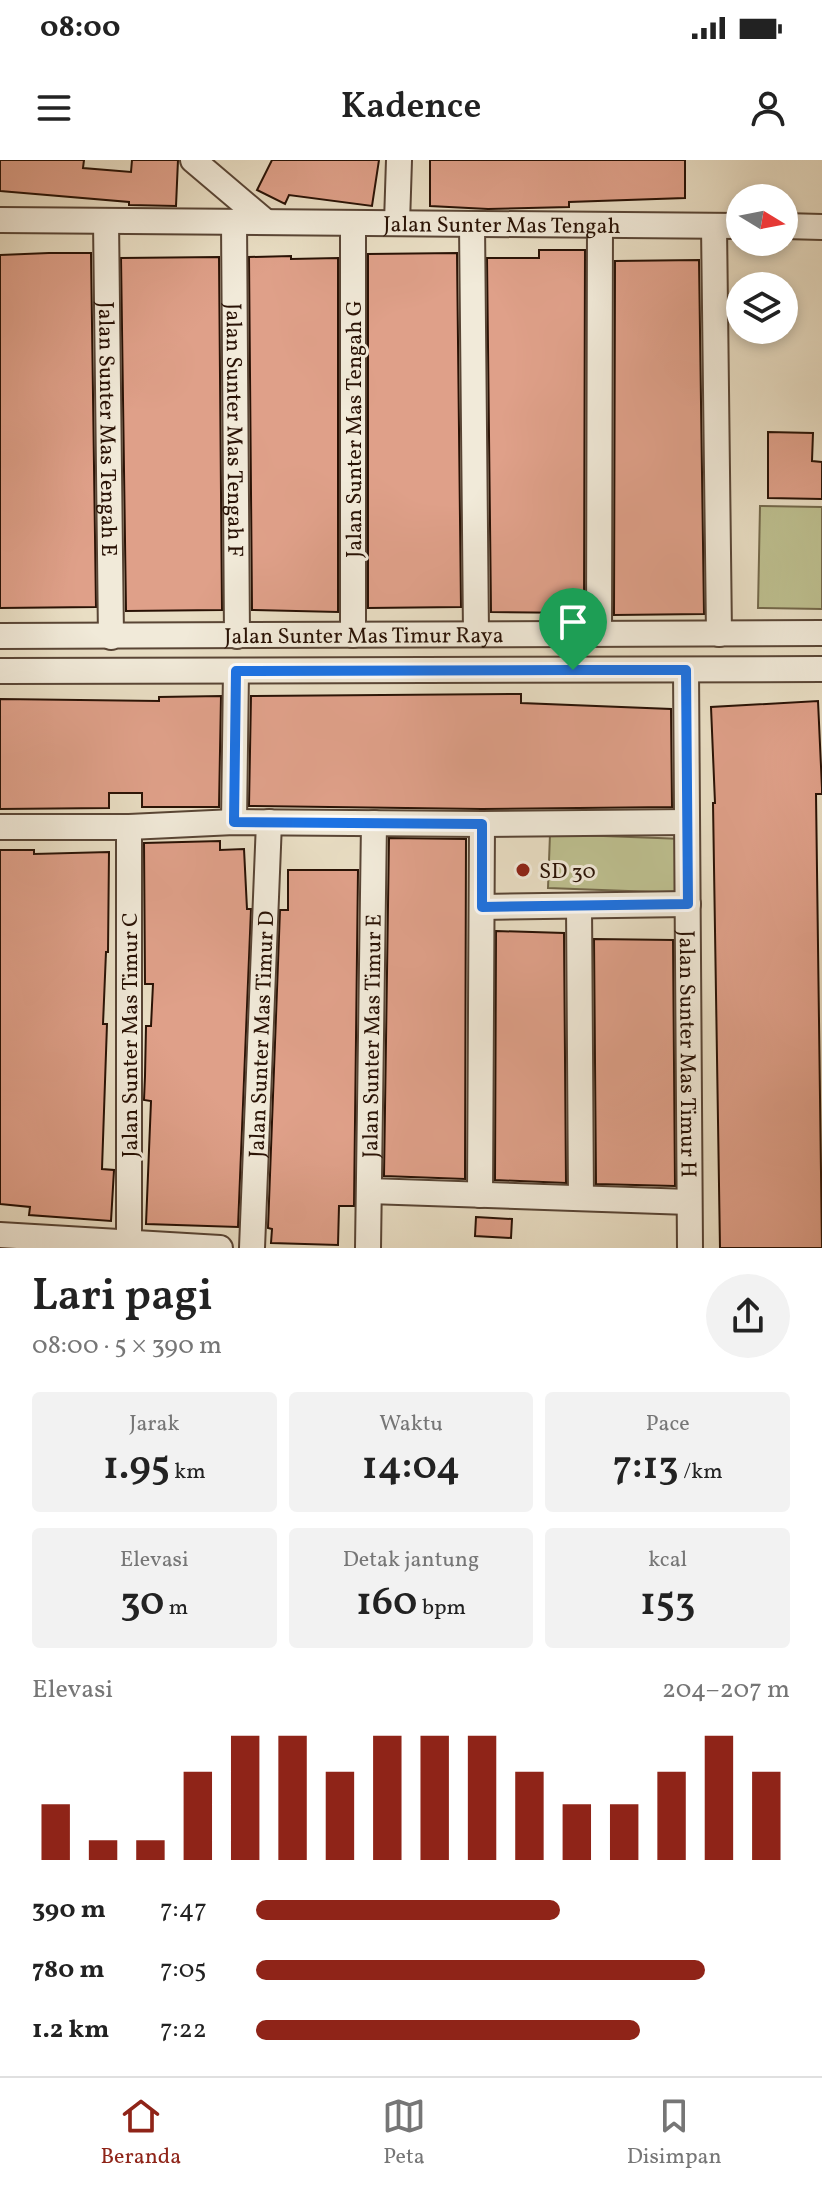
<!DOCTYPE html>
<html lang="id">
<meta charset="utf-8">
<style>
body{margin:0;font-family:Vollkorn,serif;background:#f2f2f2;color:#222;height:100vh;display:flex;flex-direction:column;font-size:30px;white-space:nowrap}
*{box-sizing:border-box;margin:0}
p{font-size:26px;color:#767676}
.icon{flex:none;width:44px;height:44px;fill:none;stroke:currentColor;stroke-width:2;stroke-linecap:round;stroke-linejoin:round}
.map{position:relative;height:1088px;overflow:hidden}
.details{display:flex;flex-direction:column;background:#fff;flex:1}
.details>*{flex:none}
.needle{width:52px;rotate:100deg}
.tools{position:absolute;left:726px;top:24px;display:grid;gap:16px}
.tools a{display:grid;place-items:center;width:72px;height:72px;border-radius:50%;background:#fff;box-shadow:0 4px 12px #0003;font-size:40px}
.pin{position:absolute;display:grid;place-items:center;width:68px;height:68px;color:#fff;margin:-82px -34px;border-radius:50% 50% 50% 0;rotate:-45deg;box-shadow:0 0 8px #0007}
.pin .icon{rotate:45deg}
.round{display:grid;place-items:center;flex:none;width:84px;height:84px;border-radius:42px;background:#f2f2f2}
.headline{display:flex;align-items:center;justify-content:space-between;height:136px;padding:0 32px}
h1{font-size:44px;font-weight:600;line-height:60px}
.figures{display:grid;grid-template-columns:repeat(3,1fr);gap:12px;height:136px;padding:8px 32px}
.figures div{display:grid;align-content:center;border-radius:8px;background:#f2f2f2;text-align:center}
.figures b{font-size:40px;font-weight:600}
.figures small{font-size:22px;font-weight:400}
.figures p{font-size:22px}
.chart{height:224px;padding:16px 32px}
.chart p{display:flex;justify-content:space-between}
.chart svg{width:100%;height:144px;margin-top:8px;stroke:#8f2418;stroke-width:6}
ul{padding:0 32px;list-style:none;font-size:26px}
li{display:grid;grid-template-columns:128px 96px 1fr;align-items:center;height:60px}
li i{height:20px;border-radius:10px;background:#8f2418}
.status{display:flex;justify-content:space-between;align-items:center;height:56px;padding:0 40px;background:#fff;direction:ltr}
.status svg{height:22px;fill:currentColor}
header{display:flex;justify-content:space-between;align-items:center;height:104px;padding:0 32px;background:#fff;font-size:36px;font-weight:600}
.tabs{display:flex;justify-content:space-around;align-items:center;height:112px;border-top:2px solid #e0e0e0;background:#fff;font-size:22px;color:#767676}
.tabs a{display:grid;justify-items:center;gap:4px}
.tabs .on{color:#8f2418}
.map>svg:first-child{display:block}
.green{fill:#bdbf8f;stroke:#73684a;stroke-width:2}
.building{fill:#dfa089;stroke:#291205;stroke-width:2}
.lines{fill:none;stroke-linecap:round;stroke-linejoin:round}
.street-casing{stroke:#594535;stroke-width:28}
.street{stroke:#f1ead9;stroke-width:24}
.route-casing{stroke:#fff;stroke-width:16}
.route{stroke:#1a73e8;stroke-width:10}
.poi-dot{fill:#8f2418;stroke:#f1ead9;stroke-width:3}
.labels{text-anchor:middle;stroke-width:6;stroke-linejoin:round;paint-order:stroke}
.street-label{font-size:22px;fill:#291205;stroke:#f1ead9}
.poi-label{font-size:22px;fill:#291205;stroke:#f1ead9;text-anchor:start}
</style>
<div class="status"><b>08:00</b><svg viewBox="0 0 49 12"><path d="M0 12V9h3v3zM5 12V6h3v6zM10 12V3h3v9zM15 12V0h3v12zM26 1h20v11H26zM47 4h2v5h-2z"/></svg></div>
<header><svg class="icon" aria-label="menu" viewBox="0 0 24 24"><path d="M4 6h16M4 12h16M4 18h16"/></svg>Kadence<svg class="icon" aria-label="person" viewBox="0 0 24 24"><circle cx="12" cy="8" r="4"/><path d="M4 21q1-7 8-7t8 7"/></svg></header>
<div class="map">
<svg width="822" height="1088" viewBox="0 0 822 1088">
<rect width="100%" height="100%" fill="#e9dec4"/>
<filter id="stains"><feTurbulence type="fractalNoise" baseFrequency=".0025" numOctaves="4"/><feColorMatrix values="0 0 0 0 .2 0 0 0 0 .09 0 0 0 0 .02 0 0 0 .5 -.17"/></filter>
<radialGradient id="worn" r=".72"><stop offset=".6" stop-color="#630" stop-opacity="0"/><stop offset="1" stop-color="#630" stop-opacity=".3"/></radialGradient>
<path class="green" d="M760,346l62,1v102l-64,-1z
M550,674l134,5 -2,54 -134,-5z"/>
<path class="building" d="M0,0h84l-1,8 48,4 1,-12h46l-2,46 -47,-1v-3l-129,-11z
M272,0h107l-7,46 -83,-11 -4,9 -28,-14z
M430,0h255v38l-116,4v5l-81,2 -58,-3z
M539,90h46l-1,363 -93,-1 -4,-354h52z
M49,93h42l5,354 -96,1v-353z
M457,93l4,354 -93,1v-354z
M291,96v3l47,-1v354l-86,-2 -3,-353z
M219,97l3,353 -96,1 -5,-353z
M699,100l5,354 -90,1 1,-354z
M768,272l45,1 -1,28 10,1v37l-54,-1z
M521,534v9l150,6 1,98 -190,2 -233,-3 2,-110z
M221,536l-2,111h-77v-14h-33v15l-109,1v-110l159,2v-4z
M818,541l4,87v6h-6l6,454h-102l-7,-445h2l-4,-96z
M389,678l77,1 -1,340 -81,-3z
M220,681v9l24,-1 3,60h4l-13,318 -92,-3 5,-123 -7,-1 1,-24 1,-50h5l2,-42h-8l-1,-141z
M0,690h34v4l75,-2 -1,100h-2l-3,72h4l-5,145 12,1 -3,51 -82,-6 1,-8 -30,-3z
M288,710h70l-4,336h-15l-1,39 -67,-2 1,-14 -4,-1 12,-318h8z
M496,771l68,2 2,250 -71,-3z
M594,779l79,1 2,246 -79,-2z
M476,1057l36,2 -1,19 -36,-2z"/>
<g class="lines">
<defs>
<g id="street">
<path d="M193,0l73,62"/>
<path id="s1" d="M0,60l740,6"/>
<path id="s2" d="M106,61l5,416"/>
<path id="s3" d="M234,62l3,414"/>
<path d="M397,63l2,-63"/>
<path d="M472,64l4,409"/>
<path d="M714,66l5,408"/>
<path d="M784,66l38,1"/>
<path d="M599,472l1,-407"/>
<path d="M353,475v-412"/>
<path id="s4" d="M0,476l822,-3"/>
<path id="s5" d="M686,510l4,578"/>
<path d="M0,511l822,-2"/>
<path d="M234,662l2,-151"/>
<path d="M0,667h129l105,-5 248,2 205,-2"/>
<path d="M129,667v416"/>
<path d="M579,746l2,292"/>
<path d="M482,747l206,-3"/>
<path d="M369,1031l320,11"/>
<path d="M480,1035l2,-371"/>
<path d="M0,1075l220,13"/>
<path id="s6" d="M252,1088l17,-426"/>
<path id="s7" d="M368,1088l6,-425"/>
</g>
</defs>
<use href="#street" class="street-casing"/>
<use href="#street" class="street"/>
</g>
<g class="lines">
<defs>
<path id="route" d="M573,510h113l2,234 -206,3v-83l-248,-2 2,-151z"/>
</defs>
<use href="#route" class="route-casing"/>
<use href="#route" class="route"/>
</g>
<circle class="poi-dot" cx="523" cy="710" r="8"/>
<g class="labels">
<g class="street-label">
<text dy="8" stroke="none"><textPath href="#s1" startOffset="502">Jalan Sunter Mas Tengah</textPath></text>
<text dy="8" stroke="none"><textPath href="#s2" startOffset="208">Jalan Sunter Mas Tengah E</textPath></text>
<text dy="8" stroke="none"><textPath href="#s3" startOffset="208">Jalan Sunter Mas Tengah F</textPath></text>
<text transform="translate(353 269) rotate(-90)" y="8">Jalan Sunter Mas Tengah G</text>
<text dy="8" stroke="none"><textPath href="#s4" startOffset="364">Jalan Sunter Mas Timur Raya</textPath></text>
<text transform="translate(129 875) rotate(-90)" y="8">Jalan Sunter Mas Timur C</text>
<text dy="8" stroke="none"><textPath href="#s6" startOffset="214">Jalan Sunter Mas Timur D</textPath></text>
<text dy="8" stroke="none"><textPath href="#s7" startOffset="212">Jalan Sunter Mas Timur E</textPath></text>
<text dy="8" stroke="none"><textPath href="#s5" startOffset="384">Jalan Sunter Mas Timur H</textPath></text>
</g>
<g class="poi-label">
<text x="539" y="718">SD 30</text>
</g>
</g>
<rect width="100%" height="100%" filter="url(#stains)"/>
<rect width="100%" height="100%" fill="url(#worn)"/>
</svg>
<div class="tools">
<a><svg class="needle" viewBox="-14 -14 28 28"><path d="M0-13l5 13h-10z" fill="#e53935"/><path d="M0 13l5-13h-10z" fill="#767676"/></svg></a>
<a><svg class="icon" aria-label="layers" viewBox="0 0 24 24"><path d="M12 4l9 5-9 5-9-5zM3 14l9 5 9-5"/></svg></a>
</div>
<div class="pin" style="left:573px;top:510px;background:#1e9e55"><svg class="icon" aria-label="arrive" viewBox="0 0 24 24"><path d="M6 21V4h12l-3 4 3 4H6"/></svg></div>
</div>
<section class="details">
<div class="headline"><div><h1>Lari pagi</h1><p>08:00 · 5 × 390 m</p></div><a class="round"><svg class="icon" aria-label="share" viewBox="0 0 24 24"><path d="M12 15V3M7 8l5-5 5 5M5 13v7h14v-7"/></svg></a></div>
<div class="figures">
<div><p>Jarak</p><b>1.95<small> km</small></b></div>
<div><p>Waktu</p><b>14:04</b></div>
<div><p>Pace</p><b>7:13<small> /km</small></b></div>
</div>
<div class="figures">
<div><p>Elevasi</p><b>30<small> m</small></b></div>
<div><p>Detak jantung</p><b>160<small> bpm</small></b></div>
<div><p>kcal</p><b>153</b></div>
</div>
<div class="chart"><p><span>Elevasi</span>204–207 m</p>
<svg viewBox="0 0 160 44" preserveAspectRatio="none"><path d="M5 44V27M15 44V38M25 44V38M35 44V17M45 44V6M55 44V6M65 44V17M75 44V6M85 44V6M95 44V6M105 44V17M115 44V27M125 44V27M135 44V17M145 44V6M155 44V17"/></svg>
</div>
<ul>
<li><b>390 m</b>7:47<i style="width:57%"></i></li>
<li><b>780 m</b>7:05<i style="width:84%"></i></li>
<li><b>1.2 km</b>7:22<i style="width:72%"></i></li>
</ul>
</section>
<nav class="tabs">
<a class="on"><svg class="icon" aria-label="home" viewBox="0 0 24 24"><path d="M3 11l9-7 9 7M6 9v11h12V9"/></svg>Beranda</a>
<a><svg class="icon" aria-label="map" viewBox="0 0 24 24"><path d="M3 6l6-2 6 2 6-2v14l-6 2-6-2-6 2zM9 4v14M15 6v14"/></svg>Peta</a>
<a><svg class="icon" aria-label="saved" viewBox="0 0 24 24"><path d="M7 4h10v16l-5-4-5 4z"/></svg>Disimpan</a>
</nav>
